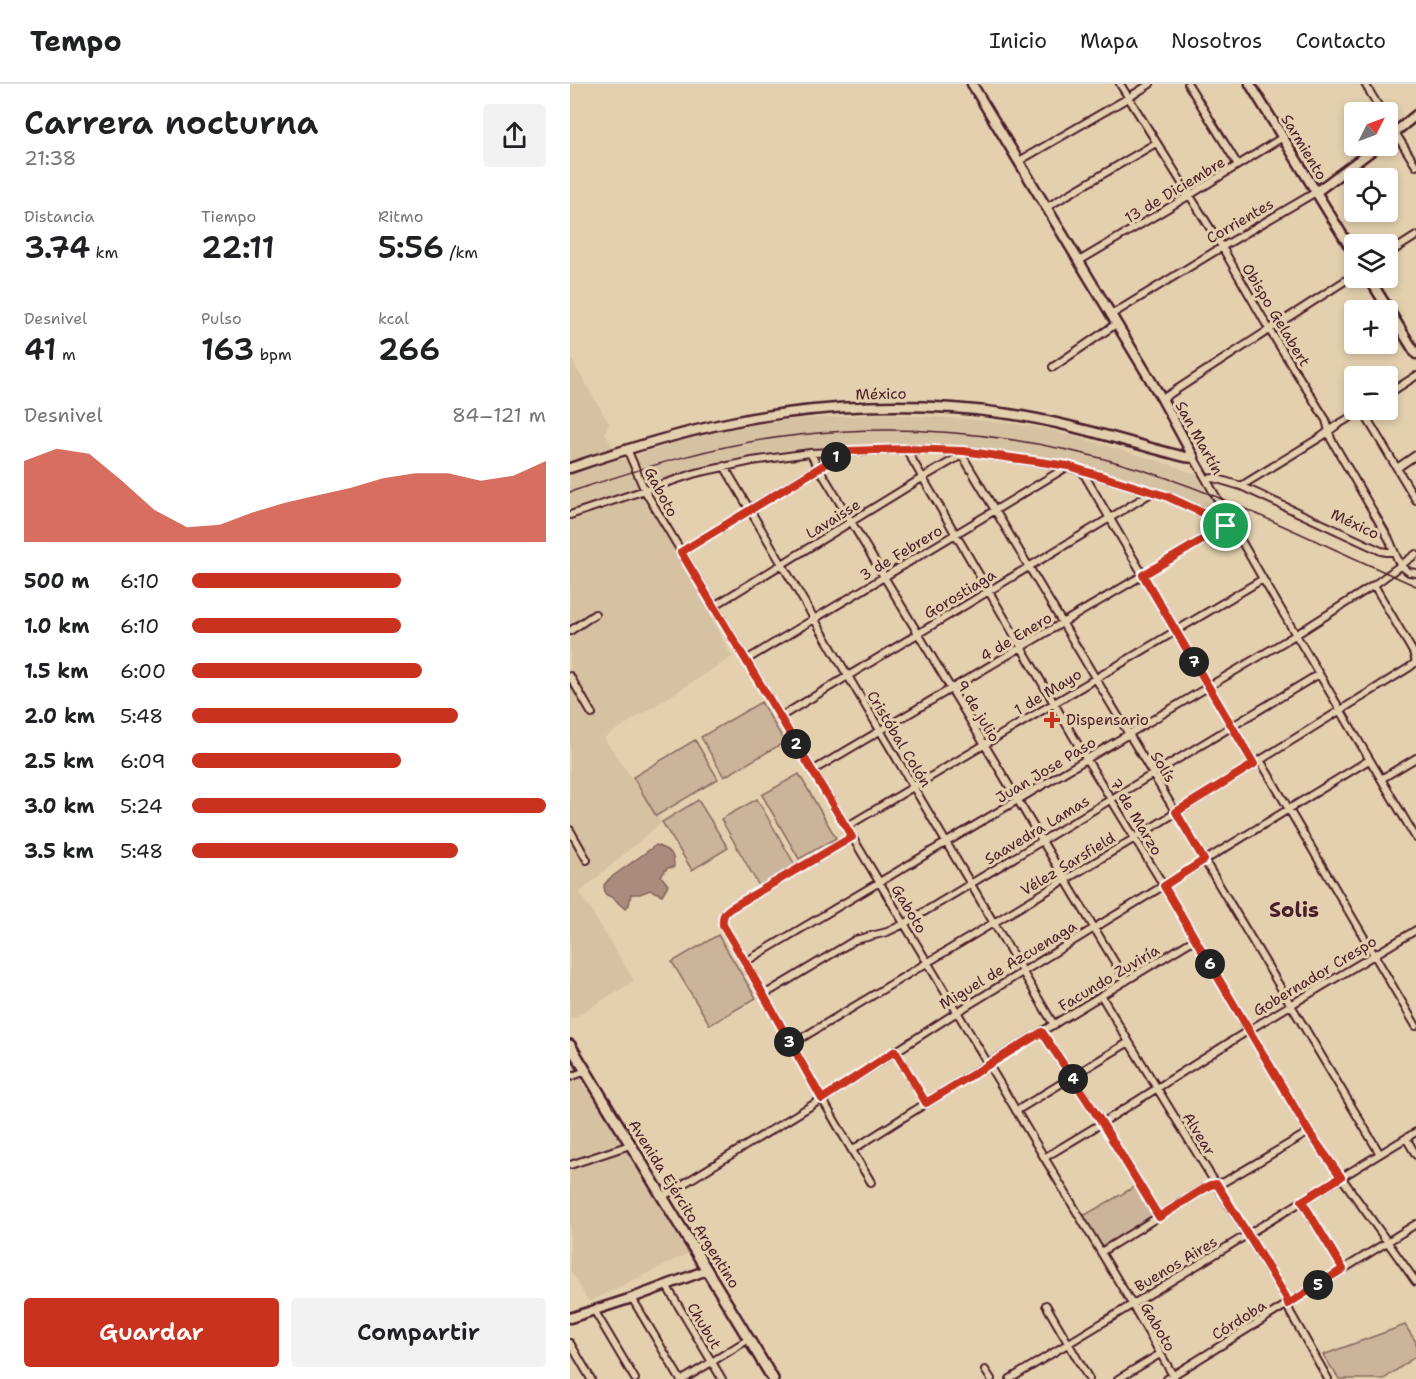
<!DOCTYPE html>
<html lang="es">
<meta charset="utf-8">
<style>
body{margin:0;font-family:"Shantell Sans",sans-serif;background:#f2f2f2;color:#202124;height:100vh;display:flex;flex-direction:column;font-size:22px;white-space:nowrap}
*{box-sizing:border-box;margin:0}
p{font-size:20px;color:#757577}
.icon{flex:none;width:33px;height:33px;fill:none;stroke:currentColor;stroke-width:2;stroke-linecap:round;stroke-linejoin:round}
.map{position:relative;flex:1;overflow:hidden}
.side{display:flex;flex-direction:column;background:#fff;width:570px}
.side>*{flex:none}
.needle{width:39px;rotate:48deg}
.buttons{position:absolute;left:774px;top:18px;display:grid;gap:12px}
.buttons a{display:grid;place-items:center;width:54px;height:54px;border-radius:6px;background:#fff;box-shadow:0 3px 9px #0003;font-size:30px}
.pin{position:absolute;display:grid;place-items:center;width:51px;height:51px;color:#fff;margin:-26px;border:3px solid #fff;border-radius:50%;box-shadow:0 2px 6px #0007}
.km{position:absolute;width:30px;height:30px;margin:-15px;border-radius:50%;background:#222;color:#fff;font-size:16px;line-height:30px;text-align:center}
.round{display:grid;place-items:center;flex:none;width:63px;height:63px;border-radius:6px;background:#f2f2f2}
.headline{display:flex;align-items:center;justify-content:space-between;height:102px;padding:0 24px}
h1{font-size:33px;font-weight:600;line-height:45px}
.stats{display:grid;grid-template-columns:repeat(3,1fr);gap:9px;height:102px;padding:6px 24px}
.stats div{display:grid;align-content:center}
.stats b{font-size:30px;font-weight:600}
.stats small{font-size:16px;font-weight:400}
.stats p{font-size:16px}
.chart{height:168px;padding:12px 24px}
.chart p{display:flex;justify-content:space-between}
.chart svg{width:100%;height:108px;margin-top:6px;fill:#c8321e;opacity:.7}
.action{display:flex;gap:12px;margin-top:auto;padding:12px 24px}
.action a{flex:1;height:69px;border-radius:6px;background:#c8321e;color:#fff;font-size:24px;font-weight:600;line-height:69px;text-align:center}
.action a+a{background:#f2f2f2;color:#202124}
ul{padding:0 24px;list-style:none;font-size:20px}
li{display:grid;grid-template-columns:96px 72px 1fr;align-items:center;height:45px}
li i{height:15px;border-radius:8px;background:#c8321e}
header{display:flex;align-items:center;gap:36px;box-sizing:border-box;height:84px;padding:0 30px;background:#fff;border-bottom:2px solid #e0e0e0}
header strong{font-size:28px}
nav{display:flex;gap:33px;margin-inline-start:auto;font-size:21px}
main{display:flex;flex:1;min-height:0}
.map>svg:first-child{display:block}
.built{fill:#d7c1a3}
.green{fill:#cbb499;stroke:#8a6a62;stroke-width:1.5}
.water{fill:#aa8c7c;stroke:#84605c;stroke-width:1.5}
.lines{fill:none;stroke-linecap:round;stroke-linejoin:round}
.street-casing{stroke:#4a1f2b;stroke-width:10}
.secondary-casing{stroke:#4a1f2b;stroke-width:13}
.primary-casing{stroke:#4a1f2b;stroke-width:14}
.street{stroke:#e4d0ae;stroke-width:6}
.secondary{stroke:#e4d0ae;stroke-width:8}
.primary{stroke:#e4d0ae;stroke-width:9}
.rail{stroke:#4a1f2b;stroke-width:1.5}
.route-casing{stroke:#fff;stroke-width:12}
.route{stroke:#c8321e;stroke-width:8}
.poi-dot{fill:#c8321e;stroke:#e4d0ae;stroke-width:2}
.labels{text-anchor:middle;stroke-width:6;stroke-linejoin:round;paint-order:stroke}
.street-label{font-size:15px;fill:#4a1f2b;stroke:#e4d0ae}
.poi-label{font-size:15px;fill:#4a1f2b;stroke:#e4d0ae;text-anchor:start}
.district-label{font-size:21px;font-weight:bold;fill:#4a1f2b;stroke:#e4d0ae}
</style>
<header>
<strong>Tempo</strong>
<nav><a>Inicio</a><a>Mapa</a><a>Nosotros</a><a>Contacto</a></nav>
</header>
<main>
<section class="side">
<div class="headline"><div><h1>Carrera nocturna</h1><p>21:38</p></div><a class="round"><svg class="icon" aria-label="share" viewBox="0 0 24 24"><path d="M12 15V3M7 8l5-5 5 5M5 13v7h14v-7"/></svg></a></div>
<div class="stats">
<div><p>Distancia</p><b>3.74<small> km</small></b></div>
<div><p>Tiempo</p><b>22:11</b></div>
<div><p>Ritmo</p><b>5:56<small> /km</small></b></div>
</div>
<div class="stats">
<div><p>Desnivel</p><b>41<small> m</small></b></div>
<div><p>Pulso</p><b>163<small> bpm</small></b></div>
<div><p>kcal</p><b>266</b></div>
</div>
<div class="chart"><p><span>Desnivel</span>84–121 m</p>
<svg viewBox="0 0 160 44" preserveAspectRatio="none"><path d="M0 44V11L10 6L20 8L30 19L40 31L50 38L60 37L70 32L80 28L90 25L100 22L110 18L120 16L130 16L140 19L150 17L160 11V44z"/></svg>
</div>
<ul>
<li><b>500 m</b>6:10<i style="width:59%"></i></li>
<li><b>1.0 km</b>6:10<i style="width:59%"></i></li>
<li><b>1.5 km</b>6:00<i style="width:65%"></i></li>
<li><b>2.0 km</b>5:48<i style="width:75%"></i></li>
<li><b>2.5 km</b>6:09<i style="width:59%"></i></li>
<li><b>3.0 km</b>5:24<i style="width:100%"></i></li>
<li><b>3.5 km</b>5:48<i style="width:75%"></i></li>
</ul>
<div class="action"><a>Guardar</a><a>Compartir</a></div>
</section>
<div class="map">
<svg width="846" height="1295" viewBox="0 0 846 1295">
<rect width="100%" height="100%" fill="#e4d0ae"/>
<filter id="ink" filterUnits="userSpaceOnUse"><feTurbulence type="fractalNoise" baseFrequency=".0167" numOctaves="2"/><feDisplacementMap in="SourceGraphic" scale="12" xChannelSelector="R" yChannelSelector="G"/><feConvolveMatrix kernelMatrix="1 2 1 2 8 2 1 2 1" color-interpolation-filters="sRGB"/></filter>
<g filter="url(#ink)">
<path class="built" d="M0,273l39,66 -4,10 16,27 69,-22 62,-13 46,-6 86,-5 84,5 40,4 39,6 41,11 81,24 31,12 19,39 -76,-30 -79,-22 -45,-8 -43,-5 -56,-4h-74l-39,3 -48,7 -60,12 -62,20 2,4 6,-1 87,166 -128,81 58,84 -82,70 54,89 -64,39z
M0,961l125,205 -106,52 -19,-32z"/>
<path class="green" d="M191,618l24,40 -61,35 -23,-40z
M125,656l23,39 -62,37 -23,-39z
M229,690l37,64 -37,21 -37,-64z
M187,715l38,66 -36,21 -38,-67z
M128,716l30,48 -36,22 -30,-48z
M148,851l38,63 -46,27 -38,-63z
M566,1102l19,30 -53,33 -19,-33z
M835,1241l11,17v14l-32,23h-45l-16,-24z"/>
<path class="water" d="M86,761c13,6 18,6 18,22l-7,1 -6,8 7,9 -6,10 -12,-5 -10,4h-9l-2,11 -4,4 -12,-11 -8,-4 -1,-9 5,-6z"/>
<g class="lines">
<defs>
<path id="street" d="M550,0l102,163 47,82 57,91 5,19 58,100 11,26 9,7 7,1
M618,0l50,81
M795,0l17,28
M818,37l28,45
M449,77l109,-63 22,-14
M477,123l109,-64
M818,170l28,-18
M509,177l111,-66 93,-58
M541,231l111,-68 94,-55
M483,283l63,-43
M818,310l28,-18
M592,315l192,-124
M792,326l54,90
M57,365l18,42 487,813 43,75
M336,365l181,311 77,126 145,246 107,150
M240,369l316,528
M392,371l418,699
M624,374l69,121 153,259
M154,382l330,559
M827,384l19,-13
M512,387l172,293
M636,395l8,-1 27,8 140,65 6,1h7
M671,402l80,-49 16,-12 26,-15
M0,431l126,-42 56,-12 58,-8 96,-4 57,2 105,16 98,29 52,24 8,6
M111,468l165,-101
M804,501l39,67 3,10
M144,522l208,-128 40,-23 1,-4
M0,547l25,-17
M176,576l321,-193
M0,592l22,38
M210,633l373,-225
M690,676l156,266
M242,687l419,-248
M811,695l35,-21
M276,743l417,-248
M0,746l17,30
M282,753l-121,71c-7,5 -9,8 -8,17 51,84 96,173 148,257
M175,878l552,-328 77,-49 42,-31
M193,911l9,-5 83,-50 32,-8 17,-8 415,-250
M532,913c60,101 122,200 184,300l4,15 38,67
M472,948l60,91 57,94
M220,961l345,-207 275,-171 6,-5
M325,967l31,52
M0,993l16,-6
M446,1027l113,-69
M836,1054l10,17
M282,1066l136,-86 207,-125
M474,1074l58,-35 147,-93 167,-100
M0,1081l60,-20
M92,1113l160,-98 135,-87 412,-252
M732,1117l41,68
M531,1168l109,-67 14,-3 85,-50
M96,1201l56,94
M62,1214l48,81
M476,1221l43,74
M24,1226l41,69
M0,1259l21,36
M415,1286l6,9
M114,1295l65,-40
M440,1295l406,-247
M548,1295l42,-25
M597,1295l249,-155"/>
<path id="secondary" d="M402,0l190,315 32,59
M680,0l104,170
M818,54l28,-23
M746,108l62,-46
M799,194l47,76
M0,384c53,-18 107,-35 162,-46 87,-18 188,-21 277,-8 60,9 118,28 176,43l9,1
M0,1234l62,-20 75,-28"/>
<path id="primary" d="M0,961l203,334"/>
</defs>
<use href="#street" class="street-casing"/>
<use href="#secondary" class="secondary-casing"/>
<use href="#primary" class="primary-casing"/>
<use href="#street" class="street"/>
<use href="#secondary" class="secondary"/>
<use href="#primary" class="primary"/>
<path class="rail" d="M0,408c75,-25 150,-49 229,-57 141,-16 287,8 418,62 67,28 133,60 199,89"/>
</g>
</g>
<g class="lines" filter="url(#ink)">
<defs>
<path id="route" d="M336,365l57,2 105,15 98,30 52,24 8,6 -83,49 111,189 -78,48 28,48 -40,26 145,246 32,45 -39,24 41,68 -55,35 -2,-7 -69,-113 -7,1 -51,32 -57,-94 -60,-91 -116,71 -31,-52 -73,48 -77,-137 -22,-37c-1,-9 1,-12 8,-17l121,-71 -171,-285 166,-101z"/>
</defs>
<use href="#route" class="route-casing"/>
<use href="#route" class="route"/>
</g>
<path class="poi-dot" d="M479 627h6v6h6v6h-6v6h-6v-6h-6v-6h6z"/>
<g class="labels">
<g class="street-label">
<text transform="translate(734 63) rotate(59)" y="5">Sarmiento</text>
<text transform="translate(605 106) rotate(-31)" y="5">13 de Diciembre</text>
<text transform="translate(670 137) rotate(-30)" y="5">Corrientes</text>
<text transform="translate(706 231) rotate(59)" y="5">Obispo Gelabert</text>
<text transform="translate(311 310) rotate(-1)" y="5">México</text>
<text transform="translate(629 354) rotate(61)" y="5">San Martín</text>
<text transform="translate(91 408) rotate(62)" y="5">Gaboto</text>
<text transform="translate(263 435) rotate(-32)" y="5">Lavaisse</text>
<text transform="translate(785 440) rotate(25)" y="5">México</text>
<text transform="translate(331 469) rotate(-31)" y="5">3 de Febrero</text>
<text transform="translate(390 510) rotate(-31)" y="5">Gorostiaga</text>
<text transform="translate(446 553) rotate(-31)" y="5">4 de Enero</text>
<text transform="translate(478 608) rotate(-31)" y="5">1 de Mayo</text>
<text transform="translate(408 627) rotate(59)" y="5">9 de julio</text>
<text transform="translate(329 655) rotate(59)" y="5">Cristóbal Colón</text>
<text transform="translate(593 683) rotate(59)" y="5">Solís</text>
<text transform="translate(476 686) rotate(-31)" y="5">Juan Jose Paso</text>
<text transform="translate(566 733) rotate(59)" y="5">7 de Marzo</text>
<text transform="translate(467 746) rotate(-31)" y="5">Saavedra Lamas</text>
<text transform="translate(498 780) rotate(-31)" y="5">Vélez Sarsfield</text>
<text transform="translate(339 825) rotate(59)" y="5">Gaboto</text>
<text transform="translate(438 881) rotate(-31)" y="5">Miguel de Azcuenaga</text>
<text transform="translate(745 892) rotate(-31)" y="5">Gobernador Crespo</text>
<text transform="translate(539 894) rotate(-31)" y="5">Facundo Zuviría</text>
<text transform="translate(629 1050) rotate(58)" y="5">Alvear</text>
<text transform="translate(114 1120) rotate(58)" y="5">Avenida Ejército Argentino</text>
<text transform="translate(606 1180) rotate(-31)" y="5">Buenos Aires</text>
<text transform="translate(669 1236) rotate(-32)" y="5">Córdoba</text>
<text transform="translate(134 1242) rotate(59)" y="5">Chubut</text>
<text transform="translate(588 1243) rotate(60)" y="5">Gaboto</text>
</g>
<g class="poi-label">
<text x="496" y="641">Dispensario</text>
</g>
<g class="district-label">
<text x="724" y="833">Solis</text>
</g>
</g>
</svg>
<div class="buttons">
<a><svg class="needle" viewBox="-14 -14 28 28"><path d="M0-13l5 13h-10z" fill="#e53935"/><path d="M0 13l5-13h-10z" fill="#757577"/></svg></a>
<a><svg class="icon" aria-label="locate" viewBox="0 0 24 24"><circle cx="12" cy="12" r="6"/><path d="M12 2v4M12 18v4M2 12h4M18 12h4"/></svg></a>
<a><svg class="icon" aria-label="layers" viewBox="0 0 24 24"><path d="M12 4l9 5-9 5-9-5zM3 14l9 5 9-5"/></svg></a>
<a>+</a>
<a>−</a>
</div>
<div class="pin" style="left:656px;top:442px;background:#1e9e55"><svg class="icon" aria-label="arrive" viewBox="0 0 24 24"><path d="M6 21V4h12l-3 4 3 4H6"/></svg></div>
<b class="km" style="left:266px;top:373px">1</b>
<b class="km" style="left:226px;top:660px">2</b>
<b class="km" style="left:219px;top:958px">3</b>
<b class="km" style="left:503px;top:995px">4</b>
<b class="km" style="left:748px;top:1201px">5</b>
<b class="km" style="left:640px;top:880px">6</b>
<b class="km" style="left:624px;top:578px">7</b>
</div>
</main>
